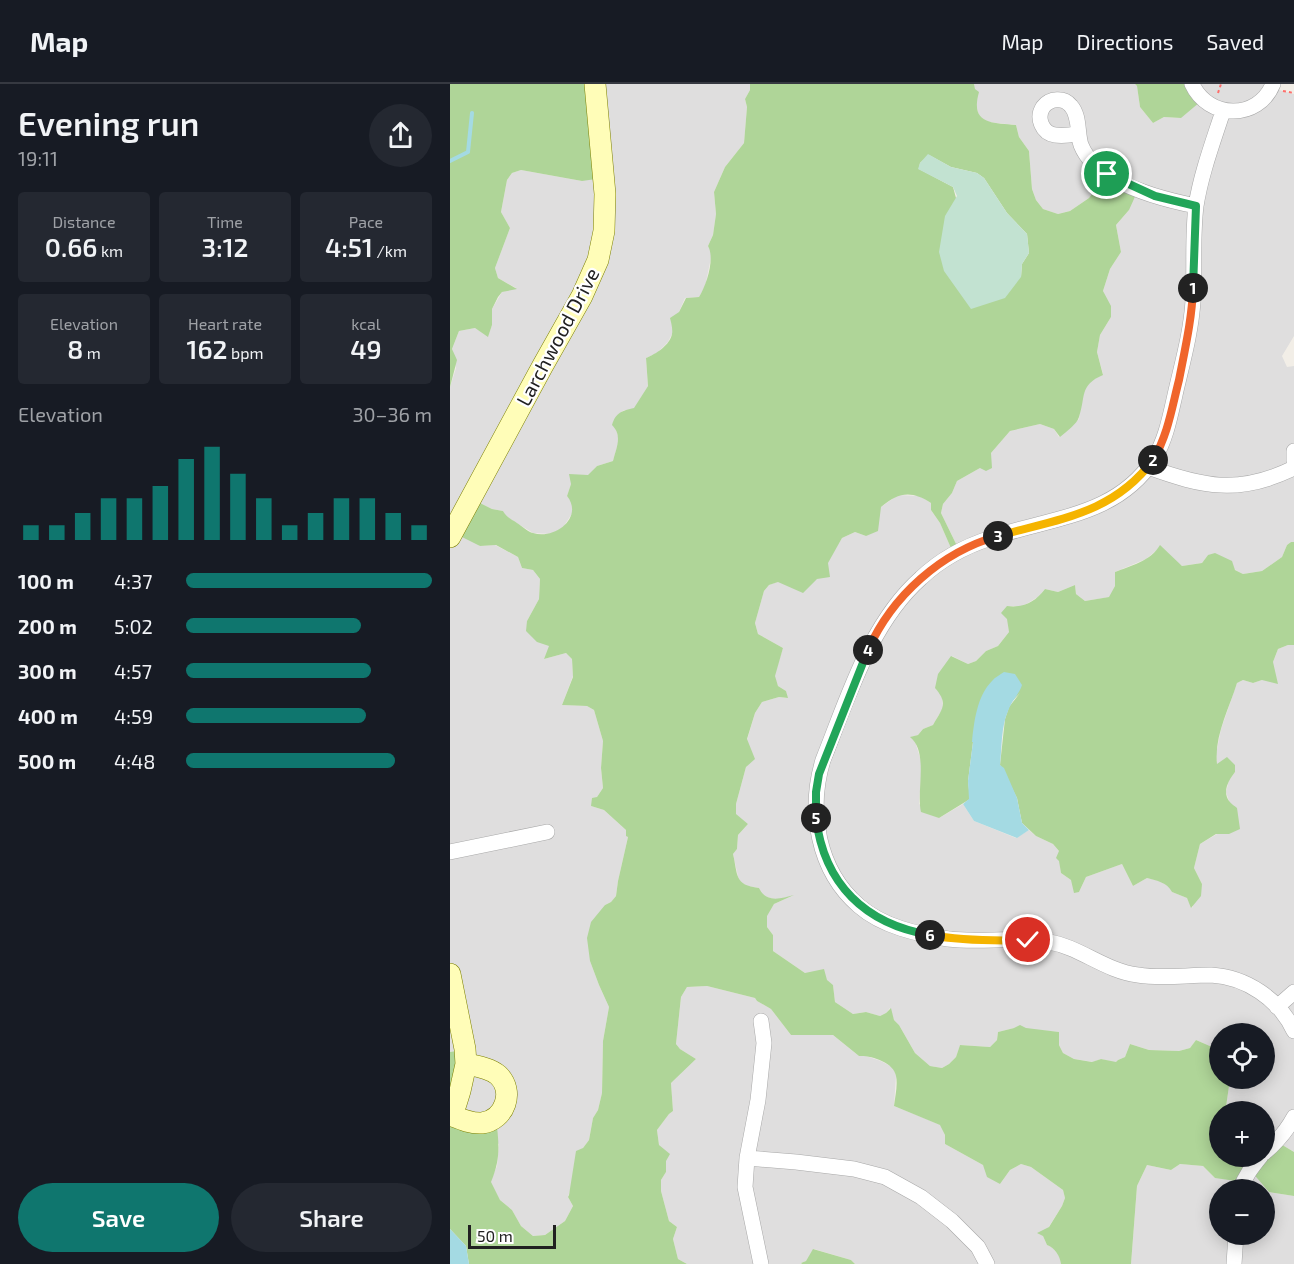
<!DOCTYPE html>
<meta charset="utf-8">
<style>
body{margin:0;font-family:"Exo 2",sans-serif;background:#242831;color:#f1f3f6;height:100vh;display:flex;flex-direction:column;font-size:22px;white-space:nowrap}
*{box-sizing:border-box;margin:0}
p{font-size:20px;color:#9ea1a6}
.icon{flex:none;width:33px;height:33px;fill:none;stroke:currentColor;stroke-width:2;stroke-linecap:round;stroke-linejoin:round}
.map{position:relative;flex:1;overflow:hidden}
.side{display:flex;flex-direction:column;background:#171b24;width:450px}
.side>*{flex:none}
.tools{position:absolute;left:759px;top:939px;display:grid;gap:12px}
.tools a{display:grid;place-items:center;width:66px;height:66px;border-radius:50%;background:#171b24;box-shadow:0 3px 15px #0003;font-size:30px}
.scale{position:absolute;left:18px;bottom:15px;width:88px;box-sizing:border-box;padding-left:6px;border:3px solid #212121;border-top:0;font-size:16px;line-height:21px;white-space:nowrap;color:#212121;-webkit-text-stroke:4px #fff;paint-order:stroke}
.pin{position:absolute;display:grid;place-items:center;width:51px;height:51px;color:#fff;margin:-26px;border:3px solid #fff;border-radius:50%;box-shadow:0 2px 6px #0007}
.km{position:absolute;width:30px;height:30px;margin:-15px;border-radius:50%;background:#222;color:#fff;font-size:16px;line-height:30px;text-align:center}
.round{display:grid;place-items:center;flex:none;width:63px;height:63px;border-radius:32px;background:#242831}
.head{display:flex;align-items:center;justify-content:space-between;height:102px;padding:0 18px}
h1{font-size:33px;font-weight:600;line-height:45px}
.metrics{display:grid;grid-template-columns:repeat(3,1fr);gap:9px;height:102px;padding:6px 18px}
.metrics div{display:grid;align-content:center;border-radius:6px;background:#242831;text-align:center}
.metrics b{font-size:26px;font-weight:600}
.metrics small{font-size:16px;font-weight:400}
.metrics p{font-size:16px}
.chart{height:168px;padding:12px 18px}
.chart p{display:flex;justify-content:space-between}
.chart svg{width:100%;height:108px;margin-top:6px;stroke:#0f766e;stroke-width:6}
.cta{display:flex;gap:12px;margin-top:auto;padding:12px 18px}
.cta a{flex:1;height:69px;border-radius:36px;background:#0f766e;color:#fff;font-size:24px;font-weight:600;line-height:69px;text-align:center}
.cta a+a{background:#242831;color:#f1f3f6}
ul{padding:0 18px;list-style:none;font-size:20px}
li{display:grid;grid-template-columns:96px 72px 1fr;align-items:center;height:45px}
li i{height:15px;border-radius:8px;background:#0f766e}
header{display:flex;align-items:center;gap:36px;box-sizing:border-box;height:84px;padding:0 30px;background:#171b24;border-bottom:2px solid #363941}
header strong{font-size:28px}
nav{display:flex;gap:33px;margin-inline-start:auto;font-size:21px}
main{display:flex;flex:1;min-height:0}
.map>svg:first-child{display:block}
.residential{fill:#dfdede;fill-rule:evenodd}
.forest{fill:#afd598;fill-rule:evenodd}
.wetland{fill:#c2e2d1}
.water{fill:#a4dae3}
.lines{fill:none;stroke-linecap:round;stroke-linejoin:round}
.stream{stroke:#a4dae3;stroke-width:4}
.street-casing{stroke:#a8a8a8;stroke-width:16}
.secondary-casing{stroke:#7d8000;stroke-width:22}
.path{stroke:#ff6e6b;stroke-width:2;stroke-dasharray:3 3;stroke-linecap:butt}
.street{stroke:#fff;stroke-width:15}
.secondary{stroke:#fffdb8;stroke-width:21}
.split-1-casing{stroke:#fff;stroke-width:12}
.split-2-casing{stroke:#fff;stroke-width:12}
.split-3-casing{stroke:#fff;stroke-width:12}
.split-4-casing{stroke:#fff;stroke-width:12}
.split-5-casing{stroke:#fff;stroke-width:12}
.split-6-casing{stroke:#fff;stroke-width:12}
.split-7-casing{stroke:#fff;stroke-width:12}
.split-1{stroke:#22a559;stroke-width:8}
.split-2{stroke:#f0652b;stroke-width:8}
.split-3{stroke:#f5b400;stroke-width:8}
.split-4{stroke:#f0652b;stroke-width:8}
.split-5{stroke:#22a559;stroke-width:8}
.split-6{stroke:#22a559;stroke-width:8}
.split-7{stroke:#f5b400;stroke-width:8}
.labels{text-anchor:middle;stroke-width:4.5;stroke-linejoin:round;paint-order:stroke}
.street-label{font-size:20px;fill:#212121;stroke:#fff}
</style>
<header>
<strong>Map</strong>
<nav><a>Map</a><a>Directions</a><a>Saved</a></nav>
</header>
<main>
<section class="side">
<div class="head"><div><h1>Evening run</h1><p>19:11</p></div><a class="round"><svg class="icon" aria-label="share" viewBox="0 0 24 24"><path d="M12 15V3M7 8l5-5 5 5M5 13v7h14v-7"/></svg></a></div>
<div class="metrics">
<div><p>Distance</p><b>0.66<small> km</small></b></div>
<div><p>Time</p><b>3:12</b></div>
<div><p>Pace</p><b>4:51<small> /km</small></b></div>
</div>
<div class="metrics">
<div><p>Elevation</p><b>8<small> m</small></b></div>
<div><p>Heart rate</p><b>162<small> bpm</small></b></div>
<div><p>kcal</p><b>49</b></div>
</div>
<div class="chart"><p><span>Elevation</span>30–36 m</p>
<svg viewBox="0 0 160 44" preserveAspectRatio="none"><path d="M5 44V38M15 44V38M25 44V33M35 44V27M45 44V27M55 44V22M65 44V11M75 44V6M85 44V17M95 44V27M105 44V38M115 44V33M125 44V27M135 44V27M145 44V33M155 44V38"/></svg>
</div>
<ul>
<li><b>100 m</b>4:37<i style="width:100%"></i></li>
<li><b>200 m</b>5:02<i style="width:71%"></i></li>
<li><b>300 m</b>4:57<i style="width:75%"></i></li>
<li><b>400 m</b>4:59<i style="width:73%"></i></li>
<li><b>500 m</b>4:48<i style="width:85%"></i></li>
</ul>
<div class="cta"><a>Save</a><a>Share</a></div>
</section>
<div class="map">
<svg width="844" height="1180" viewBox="0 0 844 1180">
<rect width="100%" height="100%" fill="#f2eee7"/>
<path class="residential" d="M145,0h155v6l-5,9 2,8 -3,36 -19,24 -11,25 2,22 -3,21 -5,11 4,7 -7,34 -6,10 -14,1 -6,14 -7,22 -4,8 -11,11 -11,5 2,28 -14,23 -12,2 -6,18 3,11 -6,21 -16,5 -9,10 -17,8 -4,12 5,6 1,10 -11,17 -11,5 -18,-1 -28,-17 -2,-5 -11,-2 -20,-10 7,47 16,-1 23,12 4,11 11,2 7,9 -1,20 -12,22 23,25 -6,13 22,-6 6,6 1,17 -11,29 25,1 7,4 9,31 -2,27 2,20 -12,18 13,4 22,20 2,7 -10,44 -2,15 -5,6 -6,3 -15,56 9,24 10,22 -6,34 -1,52 -4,17 -5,8 -4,22 -6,8 -15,49 5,9 -8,15 -20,14 -12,1 -12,-10 -9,-16 -12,-10 -10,-18 7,-16 2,-22 -49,-29 17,-66 -17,3v-665l6,-19 -4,-19 7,-18 16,-3 13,8 4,-11v-16l7,-12 3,-5 14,-4 -18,-10 -3,-10 15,-40 -9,-16 6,-32 5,-7 9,-3 61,11z
M524,0h161l2,2 3,21 13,16 11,-6 17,1 9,-34h85v5l19,5v242l-12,20 5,11 7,-1v176h-3l-4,3 -5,12 -20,14 -19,3 -35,-19 -6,8 -20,3 -24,-17 -12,10 -31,13v14l-5,11 -25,4 -9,-7 -1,-9 -17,7 -13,-3 -7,8 -15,9h-16l2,26 -11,14 -12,5 -10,10 -8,3 -16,-8 -10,40 1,12 -10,17 -10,4 -5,6 -7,2 4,4 7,23 -3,40 20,14 24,-14 11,17 42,17 13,-8 7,6 17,8 6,7 2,22 10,7 8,12 7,-15 36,-13 11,22 14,-8 13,3 10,6 2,5 15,6 5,10 10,-24 -8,-16 6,-24 17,-10h12v-33l-3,-9 3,-12 6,-8 -18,-8 -1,-10 5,-25 16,-46 6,-3 10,3 9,-3 11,-18 5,-13 10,-4h6v507l-15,-9 -14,10 -1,-41 -36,-1 -2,-4 4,-28 34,-1v-44h-44l-1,16 -23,-10 -6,8 -11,3 -30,-1 -19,-6 -5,13 -7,3 -2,3 -15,-4 -8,3 -19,-3 -11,-6 -4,-8v-13l-45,-4 -16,4 -1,8 -7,7 -30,-2 -4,12 -7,7 -7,4 -12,-2 -15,-13 -16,-28 -5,-5 -4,-12 -4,5 -6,3 -14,-4 -13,2 -18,-12 -2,-17 -28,-12 -32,-22v-16l-6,-8 -1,-11 8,-12 18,-8 -15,4 -10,-3 -6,-4 -2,-5 -12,-2 -8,-5 -6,-27 4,-5 1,-14 10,-11 -13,-10 1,-10 10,-37 3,-4 -2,-23 8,-27 7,-11 17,-5 8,1 -1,-7 -8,-5 -4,-10 9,-28 -25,-14 -3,-11 9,-32 5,-6 58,-22 15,-25 13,-6 11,4 15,-29 17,-12 22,1 11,7v7l9,13 14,32 5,-5 -18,-37 2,-9 9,-11 5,-12 23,-13 11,-15 19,-22 30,-7 14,5 5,8 20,-18 4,-28 9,-12 11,-5 -6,-22 3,-17 11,-18 -8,-26 7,-22 11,-17 -5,-27 13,-15 -20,-37 -20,25 -19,13 -12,3 -15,-5 -7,-9 -4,-11 -3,-38 -10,-14 -3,-12 -29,-3 -8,-6 -3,-12z
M257,902l48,12 2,3 14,8 20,26h42l26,21 4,-1 18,6 13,7 2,8 -2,30 47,19 4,10v9l38,21 17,19 10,-14 11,-6 10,3 32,23 2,8 -3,8 -19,30 4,9 5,2 9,11v6h-206l-4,-4 -37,-11 -8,12 -5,2 1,1h-115l-9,-5 -5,-20 4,-12 -8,-6 -8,-30v-11l5,-8v-11l-7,-16 -2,-15 12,-16 4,-3 -2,-28 25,-24 -16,-10 -4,-5 5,-47 6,-10z
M730,1080l23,2 12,12 36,-8 18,22 25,4v68h-163l6,-78 10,-21 24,5zM770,1106h44v44h-44z"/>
<path class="forest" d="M0,0h145l8,94 -21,3 -61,-11 -9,3 -5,7 -6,32 9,16 -15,40 3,10 19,11 -15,3 -4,5 -6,12v16l-4,12 -13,-9 -16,3 -7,18 5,11 -7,27z
M300,0h224l1,5 4,3c-9,32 12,31 37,33l3,12 10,14 3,38 4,11 7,9 15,5 12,-3 19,-13 20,-26 29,18 -9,20 -13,15 5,27 -11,17 -7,22 8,15v11l-11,18 -3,17 6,23c-24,10 -17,22 -24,42 -2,7 -13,15 -19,20l-6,-8 -14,-5 -30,7 -19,22 1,15 -6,3 -6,-3 -23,13 -5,12 -9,11 -2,9 18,37 -5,5 -14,-32 -9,-13v-7c-19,-13 -33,-11 -50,4l-3,24 -12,5 -11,-4 -13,6 -14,25 2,14 -13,2 -14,14 -25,-11 -9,3 -5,6 -9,32 3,11 25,14 -8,28 3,10 8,5 2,7 -9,-1 -17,5 -7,11 -8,26 8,20 -9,8 -10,37v10l12,10 -10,11 -1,14 -4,5c5,21 1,31 26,34 7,15 21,11 35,7l-20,9 -7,12v11l6,8v16l32,22 19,-4 3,11 6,5 2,17 18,12 13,-2 14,4 6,-3 5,-5 3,12 5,5 16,28 15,13 12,2 7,-4 7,-7 4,-12 30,2 7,-7 1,-8 16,-4 6,-3 6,3 33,4v13l4,8 11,6 18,3 9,-3 15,3 2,-2 7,-3 5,-13 19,6 30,1 11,-3 6,-8 23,10 1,28 10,1 -4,28 2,4 -8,1v44h44l15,-13 15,9v44l-25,-4 -18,-21 -8,11 -28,-4 -12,-12 -23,-2 -9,6 -24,-5 -10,21 -6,78h-70c-1,-8 -6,-16 -14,-19l-4,-9 -6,-3 12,-6 13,-21 3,-8 -2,-8 -32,-23 -10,-3 -11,6 -10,14 -13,-7 -4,-12 -38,-21v-9l-5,-10 -46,-19c1,-9 4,-21 2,-30 -2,-14 -26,-21 -37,-20l-26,-21h-42l-20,-26 -14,-8 -2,-3 -48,-12 -20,1 -6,10 -5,47 4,5 16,10 -25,24 2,28 -4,3 -12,16 2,15 11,9 -4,7v11l-5,8v11l8,30 8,6 -4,12 5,20 9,5h-218l-3,-18 -16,-17v-177l18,-3 -17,62 45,7c3,26 5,40 -5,64l9,18 12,10 9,16 12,10 12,-1 20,-14 8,-15 -5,-9 1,-2 7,-44 7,-3 6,-8 4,-22 5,-8 4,-17 1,-52 6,-34 -10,-22 -9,-24 -3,-23 4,-16 14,-17 6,-3 5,-6 2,-15 10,-44 -2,-1v-6l-22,-20 -13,-4 1,-8 5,-1 6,-9 -2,-20 2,-27 -9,-31 -7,-4 -25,-1 11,-28 -1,-18 -6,-6 -22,6 5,-13 -12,-4 -11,-11 1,-10 12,-22 1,-20 -7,-9 -11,-2 -4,-11 -22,-12 -16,1 -26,-13 18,-34 20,10 11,2c3,6 8,8 14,12 5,3 11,9 16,10 22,7 51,-16 34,-37l4,-12 -2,-10 19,1 9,-9 16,-5c3,-13 10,-25 -1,-36 4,-13 10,-14 22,-17l14,-22 -2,-28c10,-4 24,-13 26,-24 1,-5 -1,-12 -2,-16l9,-6 7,-14 13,-1c8,-13 16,-39 9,-51l5,-11 3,-21 -2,-22 11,-25 19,-24 3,-36 -2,-8 5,-9zM479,71l22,12 26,6 7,5 23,35 20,21 2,19 -7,11 -1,13 -65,-79 -3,-11 -34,-18 1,-6z
M685,0h55l10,18 -19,16 -17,-1 -11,6 -13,-16 -3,-21z
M841,458h3v103h-6l-10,4 -5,13 5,22 -16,-4 -9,3 -10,-3 -6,3c-8,26 -23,53 -20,81l10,-7 8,8v7c-6,8 -13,19 -6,29 2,3 6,5 8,7l3,21 -11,5h-13l-16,10 -6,24 8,16 -1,12 -10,12 -4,-10 -15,-6c-5,-10 -15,-11 -25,-14l-14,8 -11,-22 -36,13 -7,15 -5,1 -3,-13 -10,-7 -2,-12 -3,-3 3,-7 -6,-7 -17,-8 -14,-13 -5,-25 -17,-33 5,-46 4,-12 11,-14 -47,49 -5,39 2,18 -31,19 -18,-6c-5,-21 8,-60 -11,-75l8,-2 5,-6 10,-4c9,-16 16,-21 2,-37l3,-14 13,-18 17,8 8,-3 10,-10 12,-5 11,-14 -2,-13 -6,-6 6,-7c17,2 28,-4 38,-17l13,3 17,-7 1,9 9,7 24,-4 6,-11v-14c15,-6 36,-11 45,-27l22,21 20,-3 6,-8 7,-2 17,8 3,9 8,4 19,-3 20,-14 5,-12z
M363,1165l38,11 4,4h-53l-1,-1 5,-2z"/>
<path class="wetland" d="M478,70l23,13 26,6 7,5 23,35 20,21 2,19 -7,11 -1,13 -16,21 -34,11 -27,-38 -5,-19 6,-36 12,-20 -4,-9 -35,-18 2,-6z"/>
<path class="water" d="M554,588l11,2 7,11c-3,10 -11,16 -14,26 -7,16 -6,36 -8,54l4,3 13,30 5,25 7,7 -12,8 -43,-17 -11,-17 6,-5 -1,-18 5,-39h-1c2,-20 5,-46 20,-61 3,-4 8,-6 12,-9z
M0,1145l16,17 3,18h-19z"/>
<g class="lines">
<path class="stream" d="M0,77l18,-9 4,-39"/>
<defs>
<path id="street" d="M742,0c16,35 66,37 81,0
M773,27c-10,31 -22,63 -27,95 -4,32 -1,64 -3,95 -2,32 -11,63 -18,94 -5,22 -9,44 -21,64 -38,58 -103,58 -163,79 -25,8 -51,22 -70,40 -51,45 -73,120 -98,182 -15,50 -6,110 36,146 24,21 59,28 89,33 33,4 68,-3 101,3 31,5 56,29 89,33 24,4 48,0 73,0 35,2 68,24 83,56
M628,50c-7,1 -16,2 -23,1 -13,-2 -19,-17 -12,-28 7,-9 21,-10 28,-1 9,10 6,27 10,39 15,38 80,54 115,61
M844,367v10
M698,383c55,20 91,28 146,1
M0,768l97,-20
M827,923l17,-15
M311,937l3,22 -6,57 -11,58 -2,29 16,77
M814,1069c13,-11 22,-21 30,-36
M297,1074l49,4 58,7 31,8 36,20 31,24 26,26 9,17
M790,1106c5,-14 12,-23 21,-34
M784,1180l2,-30"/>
<path id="secondary" d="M0,453l92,-170 40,-71 16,-36 6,-29 1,-37 -10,-110
M0,890l15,75 1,15 -6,27 -4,13 -6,9
M0,1031c10,4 22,9 32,8 23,-3 33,-32 16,-48 -8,-7 -22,-9 -32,-11"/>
</defs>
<use href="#street" class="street-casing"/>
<use href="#secondary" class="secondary-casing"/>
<path class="path" d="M833,7l11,2
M768,9l3,-9"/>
<use href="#street" class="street"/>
<use href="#secondary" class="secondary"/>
</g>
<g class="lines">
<defs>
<path id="split-1" d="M657,90l48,22 41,10 -3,82"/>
<path id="split-2" d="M703,376c15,-25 19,-53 26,-80 6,-31 13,-61 14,-92"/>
<path id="split-3" d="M548,452c60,-17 115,-22 155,-76"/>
<path id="split-4" d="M418,566c24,-54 73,-98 130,-114"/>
<path id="split-5" d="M366,734v-26l3,-18 49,-124"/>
<path id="split-6" d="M366,734c8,66 49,106 114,117"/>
<path id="split-7" d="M480,851c33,6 65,6 98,5"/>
</defs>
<use href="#split-1" class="split-1-casing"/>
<use href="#split-2" class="split-2-casing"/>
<use href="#split-3" class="split-3-casing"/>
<use href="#split-4" class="split-4-casing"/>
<use href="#split-5" class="split-5-casing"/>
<use href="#split-6" class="split-6-casing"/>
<use href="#split-7" class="split-7-casing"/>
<use href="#split-1" class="split-1"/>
<use href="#split-2" class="split-2"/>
<use href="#split-3" class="split-3"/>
<use href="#split-4" class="split-4"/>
<use href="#split-5" class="split-5"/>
<use href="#split-6" class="split-6"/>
<use href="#split-7" class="split-7"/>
</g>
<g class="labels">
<g class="street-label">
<text transform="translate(108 253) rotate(-62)" y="7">Larchwood Drive</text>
</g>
</g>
</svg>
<div class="tools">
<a><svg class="icon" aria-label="locate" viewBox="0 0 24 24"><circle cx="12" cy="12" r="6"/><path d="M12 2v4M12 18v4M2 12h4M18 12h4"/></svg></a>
<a>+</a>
<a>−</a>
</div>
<div class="scale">50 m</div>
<div class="pin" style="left:657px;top:90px;background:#1e9e55"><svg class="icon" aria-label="arrive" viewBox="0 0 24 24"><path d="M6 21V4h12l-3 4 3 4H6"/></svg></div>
<div class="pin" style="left:578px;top:856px;background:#d93025"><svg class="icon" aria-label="check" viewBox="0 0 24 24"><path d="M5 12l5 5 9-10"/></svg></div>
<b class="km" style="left:743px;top:204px">1</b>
<b class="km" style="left:703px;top:376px">2</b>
<b class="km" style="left:548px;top:452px">3</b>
<b class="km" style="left:418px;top:566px">4</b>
<b class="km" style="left:366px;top:734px">5</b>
<b class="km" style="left:480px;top:851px">6</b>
</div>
</main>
